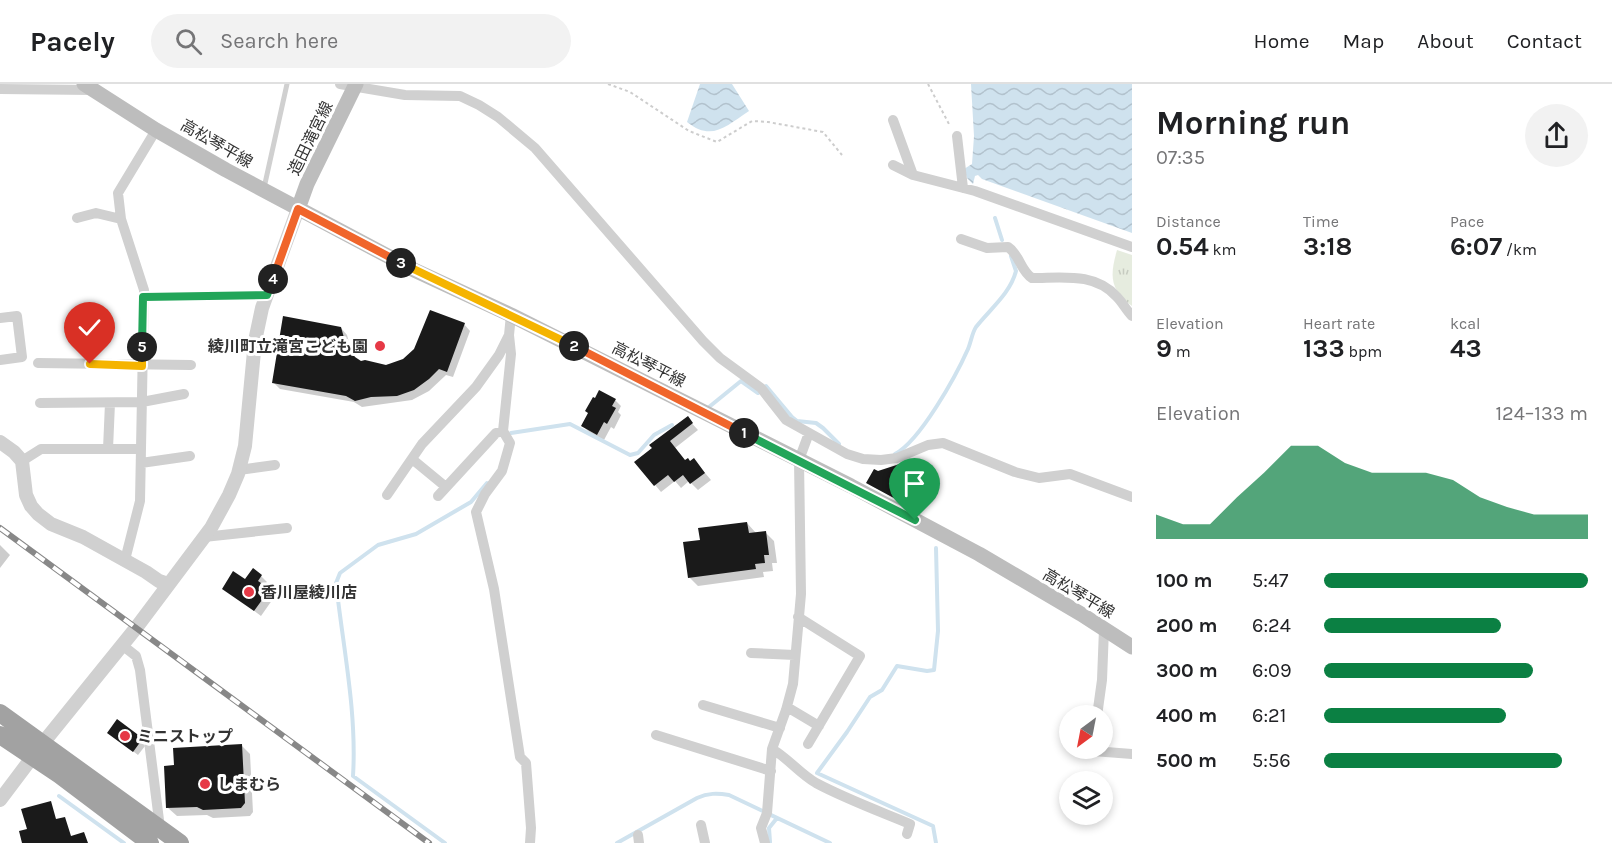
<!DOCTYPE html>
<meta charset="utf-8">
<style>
body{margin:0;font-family:Karla,"Noto Sans JP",sans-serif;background:#f2f2f2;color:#202124;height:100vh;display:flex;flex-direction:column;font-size:22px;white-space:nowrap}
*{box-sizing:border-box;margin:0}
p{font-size:20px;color:#757577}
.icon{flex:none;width:33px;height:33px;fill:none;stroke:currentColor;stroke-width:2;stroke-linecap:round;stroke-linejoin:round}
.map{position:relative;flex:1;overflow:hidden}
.sheet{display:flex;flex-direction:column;background:#fff;width:480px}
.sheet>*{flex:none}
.needle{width:39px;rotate:212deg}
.fabs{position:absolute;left:1059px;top:621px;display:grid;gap:12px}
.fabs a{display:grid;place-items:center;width:54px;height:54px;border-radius:50%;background:#fff;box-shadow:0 3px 9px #0003;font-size:30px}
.pin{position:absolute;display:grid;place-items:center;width:51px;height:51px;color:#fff;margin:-62px -26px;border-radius:50% 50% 50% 0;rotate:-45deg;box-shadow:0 0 6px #0007}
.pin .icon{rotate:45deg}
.km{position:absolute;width:30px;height:30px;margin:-15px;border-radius:50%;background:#222;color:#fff;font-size:16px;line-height:30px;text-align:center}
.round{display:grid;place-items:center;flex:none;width:63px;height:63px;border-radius:32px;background:#f2f2f2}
.headline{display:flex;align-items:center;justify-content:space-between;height:102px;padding:0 24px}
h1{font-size:33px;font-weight:700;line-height:45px}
.stats{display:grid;grid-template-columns:repeat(3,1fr);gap:9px;height:102px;padding:6px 24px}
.stats div{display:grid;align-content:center}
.stats b{font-size:26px;font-weight:700}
.stats small{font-size:16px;font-weight:400}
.stats p{font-size:16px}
.chart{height:168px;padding:12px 24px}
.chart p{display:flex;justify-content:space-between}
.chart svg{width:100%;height:108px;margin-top:6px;fill:#0b8043;opacity:.7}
ul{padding:0 24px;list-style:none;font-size:20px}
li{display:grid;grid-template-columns:96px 72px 1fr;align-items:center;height:45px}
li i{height:15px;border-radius:8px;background:#0b8043}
header{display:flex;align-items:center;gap:36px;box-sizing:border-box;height:84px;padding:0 30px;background:#fff;border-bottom:2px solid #e0e0e0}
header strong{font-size:28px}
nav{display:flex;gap:33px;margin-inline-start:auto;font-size:21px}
.search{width:420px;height:54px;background:#f2f2f2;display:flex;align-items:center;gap:15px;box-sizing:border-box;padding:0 21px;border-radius:33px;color:#757577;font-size:22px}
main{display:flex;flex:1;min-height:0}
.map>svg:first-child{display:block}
.park{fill:url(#park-tufts)}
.water{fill:url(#water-waves)}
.shadow{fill:#0003}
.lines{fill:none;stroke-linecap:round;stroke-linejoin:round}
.stream{stroke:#cfe2ee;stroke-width:4}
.building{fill:#1a1a1a}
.path{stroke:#cdcdcd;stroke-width:2;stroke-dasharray:3 3;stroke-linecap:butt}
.service{stroke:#d0d0d0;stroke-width:5}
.minor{stroke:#d0d0d0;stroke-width:10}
.tertiary{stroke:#d0d0d0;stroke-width:14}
.secondary{stroke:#bdbdbd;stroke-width:15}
.trunk{stroke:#a2a2a2;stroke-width:18}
.rail-casing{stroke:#888;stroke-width:6}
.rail{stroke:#fff;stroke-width:4;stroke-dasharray:11;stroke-linecap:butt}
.split-1-casing{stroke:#fff;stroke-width:12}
.split-2-casing{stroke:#fff;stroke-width:12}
.split-3-casing{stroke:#fff;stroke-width:12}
.split-4-casing{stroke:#fff;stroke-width:12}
.split-5-casing{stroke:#fff;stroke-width:12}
.split-6-casing{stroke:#fff;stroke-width:12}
.split-1{stroke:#22a559;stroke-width:8}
.split-2{stroke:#f0652b;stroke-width:8}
.split-3{stroke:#f5b400;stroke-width:8}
.split-4{stroke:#f0652b;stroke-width:8}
.split-5{stroke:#22a559;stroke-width:8}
.split-6{stroke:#f5b400;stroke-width:8}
.poi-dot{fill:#e63946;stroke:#fff;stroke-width:2}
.labels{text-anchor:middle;stroke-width:6;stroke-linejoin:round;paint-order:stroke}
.street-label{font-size:16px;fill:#333;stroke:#fff}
.poi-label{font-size:16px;font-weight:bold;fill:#333;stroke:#fff;text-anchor:start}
</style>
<header>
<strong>Pacely</strong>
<div class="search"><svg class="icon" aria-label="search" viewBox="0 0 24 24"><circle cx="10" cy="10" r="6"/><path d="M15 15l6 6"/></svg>Search here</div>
<nav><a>Home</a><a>Map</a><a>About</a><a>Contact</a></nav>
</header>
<main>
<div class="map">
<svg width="1132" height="759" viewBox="0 0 1132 759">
<defs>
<pattern id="park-tufts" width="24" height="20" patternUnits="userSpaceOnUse" patternTransform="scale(1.5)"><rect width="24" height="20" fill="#e6ecdf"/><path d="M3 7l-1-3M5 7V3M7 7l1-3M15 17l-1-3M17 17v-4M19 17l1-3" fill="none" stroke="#c6cbc0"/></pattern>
<pattern id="water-waves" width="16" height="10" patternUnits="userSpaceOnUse" patternTransform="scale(1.5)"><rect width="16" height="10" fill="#cfe2ee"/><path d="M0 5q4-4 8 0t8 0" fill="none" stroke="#b2c2cd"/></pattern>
</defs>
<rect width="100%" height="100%" fill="#fff"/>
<path class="park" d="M1117,166l15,5v51c-23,-17 -22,-31 -15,-56z"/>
<path class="water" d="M700,0h32l17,27c-23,15 -37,31 -62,11z
M971,0h161v149l-150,-54 -4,-4 -3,1 -2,8 -6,-6 -3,-9 8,-5 2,-28z"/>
<path class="shadow" d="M464,240l6,7 -17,46 -7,-2 -17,16 -17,9 -50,7 -8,-5 -74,-13 -7,-7 68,-54 6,7 5,18 6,8 20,5 20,-3z
M615,316l6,6 -3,6 3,3 -7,14 -3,-2 -7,13 -15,-8 -6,-6z
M687,334l11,12 -23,18 10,14 5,1 4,-3 17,20 -13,10 -9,-9 -8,7 -6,-7 -14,11 -25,-30z
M926,384l2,2 -7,12 -2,-2 -13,24 -36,-19 8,-12z
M747,439l9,10 9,-1 9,9 3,22h-5l1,8 -10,1 1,5 -66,9 -9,-9 13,-36z
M0,461l10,10 -10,13z
M261,492l6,6 -3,5 11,9 -14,20 -37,-28z
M109,649l31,6 5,7 -7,9z
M242,662l8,8 3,58 -3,4 -37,2 -6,-3 -30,1 -9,-8z"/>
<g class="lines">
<path class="stream" d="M995,134l7,22
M766,302l26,31 5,4 19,2 7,5 16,16
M709,323l32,-26 17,12 2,-3
M511,349l59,-9 60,31 8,-2 16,-18 18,-10
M895,370c25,-13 61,-78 73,-105 3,-7 4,-16 8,-22 14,-18 34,-33 40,-56l-5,-15
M59,712l65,47
M770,758l-1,-14 8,-10
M445,759l-92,-67c4,-64 -10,-129 -17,-193l4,-10 38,-28 38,-11 55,-32 16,-19
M617,759l80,-45c11,-5 20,-5 32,-3l101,48
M936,759l-3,-17 -116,-53 30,-41 23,-35 12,-7 15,-24 30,5 7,-1 4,-39 -2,-83"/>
</g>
<path class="building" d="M430,226l35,13 -18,49 -8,-3 -10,10 -15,11 -17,6 -26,1 -16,4 -9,-5 -74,-13 11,-67 58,11 5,18 9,12 6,4 4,-1 21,5 17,-6 11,-10z
M599,306l17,9 -4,7 4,2 -9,16 -3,-2 -7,13 -16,-9 7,-13 -3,-2 8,-14 2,1z
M688,332l5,7 -23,18 15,19 3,-2 2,3 4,-3 11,15 -15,11 -7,-9 -9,7 -6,-7 -14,11 -20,-24 18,-14 -3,-3z
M915,375l12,8 -8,14 -3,-2 -13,24 -37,-20 8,-14 4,2z
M747,438l2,11 17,-2 3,24h-5l1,8 -10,1 1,5 -68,9 -5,-36 17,-2 -2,-12z
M253,484l9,7 -4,6 12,8 -16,22 -32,-22 11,-18 12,8z
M117,635l24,18v4l-8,11 -26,-19z
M242,660l3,59 -4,5 -38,2 -6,-3 -31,1 -2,-42 10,-1 -1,-17z
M51,717l5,18 9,-2 6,19 13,-4 4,11h-66l-3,-12 8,-2 -6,-20z"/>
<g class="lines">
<path class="path" d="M608,0l22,8 59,39 28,11 35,-21 16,1 55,10 19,23
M928,0l22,42"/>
<path class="service" d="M264,104l23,-104"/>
<path class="minor" d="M340,0l65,11 55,1 19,9 19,12 37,31 168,193 17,17 41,30 25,32 61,34 16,5 18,1 16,-2 31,-13 15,-2 72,29 24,6 31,-4 62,23
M0,5l93,1
M893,36l20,55
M957,52l6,52
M893,81l20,10 62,16 157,56
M77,134l19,-5 25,6
M961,155l26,9 21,-1c12,8 12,23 24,31 30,0 63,-6 85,19 6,6 9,13 15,19
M143,213l124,-2
M511,231l-2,20 2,19 -8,77 7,12 -8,28 -17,23 -9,18 18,77 26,168 6,6 5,65 -1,15
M0,234l17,-2 5,41 -22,3
M38,279l153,2
M40,319l102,-1 42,-8
M108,365l2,-46
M412,375l34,28
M22,377l19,-12h100
M141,379l49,-7
M239,386l36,-5
M387,411l35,-51 54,-57 23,-32 10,-20
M438,412l58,-63 7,-2
M204,453l83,-9
M125,476l15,-59 4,-211 -23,-71 -3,-26 38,-63
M798,533l62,39 -52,88
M122,561l14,11 4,14 20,158
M751,569l44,2
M703,621l77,23
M787,623l32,19
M1097,632l5,-36 2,-51
M656,651l115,36
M1093,664v3l39,3
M772,665c16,9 27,24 44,34 30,16 63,28 94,41l-3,10
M701,741l4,18
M638,751l1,8
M765,759l-4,-15 6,-15 5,-64 14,-39 7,-26 8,-90 -2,-134 10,-27"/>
<path class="tertiary" d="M0,358l14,10 8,9 4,34 5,11 7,8 13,10 32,13 63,35 13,9 9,3
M0,716l43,-57 93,-115 75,-100 18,-33 9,-21 7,-28 10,-105 7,-33 36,-99"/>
<path class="secondary" d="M84,0l72,46 70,40 188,100 97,45 340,171 128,68 102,60 51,33
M298,125l9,-25 49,-100"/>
<path class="trunk" d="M0,629l180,130
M0,651l60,40 90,68"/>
<defs>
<path id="rail" d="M0,444l429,315"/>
</defs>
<use href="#rail" class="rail-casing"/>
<use href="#rail" class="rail"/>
</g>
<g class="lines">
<defs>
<path id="split-1" d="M744,349l171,87"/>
<path id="split-2" d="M574,262l170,87"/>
<path id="split-3" d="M401,179l173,83"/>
<path id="split-4" d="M273,195l25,-70 103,54"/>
<path id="split-5" d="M142,263l1,-50 124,-2 6,-16"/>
<path id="split-6" d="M90,280l52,2v-19"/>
</defs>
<use href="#split-1" class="split-1-casing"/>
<use href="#split-2" class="split-2-casing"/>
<use href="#split-3" class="split-3-casing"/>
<use href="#split-4" class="split-4-casing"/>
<use href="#split-5" class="split-5-casing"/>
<use href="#split-6" class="split-6-casing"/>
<use href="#split-1" class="split-1"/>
<use href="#split-2" class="split-2"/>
<use href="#split-3" class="split-3"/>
<use href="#split-4" class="split-4"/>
<use href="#split-5" class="split-5"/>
<use href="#split-6" class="split-6"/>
</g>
<g class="poi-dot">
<circle cx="380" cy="262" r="6"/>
<circle cx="249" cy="508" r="6"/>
<circle cx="125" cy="652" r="6"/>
<circle cx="205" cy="700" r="6"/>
</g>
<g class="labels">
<g class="street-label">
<text transform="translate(310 54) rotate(-64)" y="6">造田滝宮線</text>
<text transform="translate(217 59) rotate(30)" y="6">高松琴平線</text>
<text transform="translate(649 280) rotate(27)" y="6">高松琴平線</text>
<text transform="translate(1079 509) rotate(31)" y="6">高松琴平線</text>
</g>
<g class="poi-label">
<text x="368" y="268" text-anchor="end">綾川町立滝宮こども園</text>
<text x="261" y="514">香川屋綾川店</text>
<text x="137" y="658">ミニストップ</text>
<text x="217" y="706">しまむら</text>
</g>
</g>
</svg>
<div class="fabs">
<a><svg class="needle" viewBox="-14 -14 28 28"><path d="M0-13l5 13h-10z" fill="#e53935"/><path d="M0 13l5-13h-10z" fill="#757577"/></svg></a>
<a><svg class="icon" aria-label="layers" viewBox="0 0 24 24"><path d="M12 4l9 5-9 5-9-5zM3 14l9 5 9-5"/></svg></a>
</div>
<div class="pin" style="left:915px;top:436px;background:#1e9e55"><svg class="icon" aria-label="arrive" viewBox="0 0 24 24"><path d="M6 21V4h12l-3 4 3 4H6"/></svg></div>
<div class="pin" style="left:90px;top:280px;background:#d93025"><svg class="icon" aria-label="check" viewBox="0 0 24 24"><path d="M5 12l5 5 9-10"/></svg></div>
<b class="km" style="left:744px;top:349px">1</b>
<b class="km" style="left:574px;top:262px">2</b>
<b class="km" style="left:401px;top:179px">3</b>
<b class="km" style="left:273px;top:195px">4</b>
<b class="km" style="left:142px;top:263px">5</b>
</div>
<section class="sheet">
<div class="headline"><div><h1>Morning run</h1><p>07:35</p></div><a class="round"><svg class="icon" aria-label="share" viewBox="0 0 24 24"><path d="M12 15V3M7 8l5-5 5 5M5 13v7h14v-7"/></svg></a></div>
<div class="stats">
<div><p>Distance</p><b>0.54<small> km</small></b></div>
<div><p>Time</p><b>3:18</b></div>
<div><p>Pace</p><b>6:07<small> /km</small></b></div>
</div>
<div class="stats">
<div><p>Elevation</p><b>9<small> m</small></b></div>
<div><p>Heart rate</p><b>133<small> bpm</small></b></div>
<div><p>kcal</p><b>43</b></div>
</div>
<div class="chart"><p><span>Elevation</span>124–133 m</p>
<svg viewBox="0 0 160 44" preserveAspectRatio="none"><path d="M0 44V34L10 38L20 38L30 27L40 17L50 6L60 6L70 13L80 17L90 17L100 17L110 20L120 27L130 31L140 34L150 34L160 34V44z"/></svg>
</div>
<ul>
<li><b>100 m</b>5:47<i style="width:100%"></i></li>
<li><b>200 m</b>6:24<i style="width:67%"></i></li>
<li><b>300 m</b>6:09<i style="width:79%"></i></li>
<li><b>400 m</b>6:21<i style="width:69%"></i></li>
<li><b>500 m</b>5:56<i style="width:90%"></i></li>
</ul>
</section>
</main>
